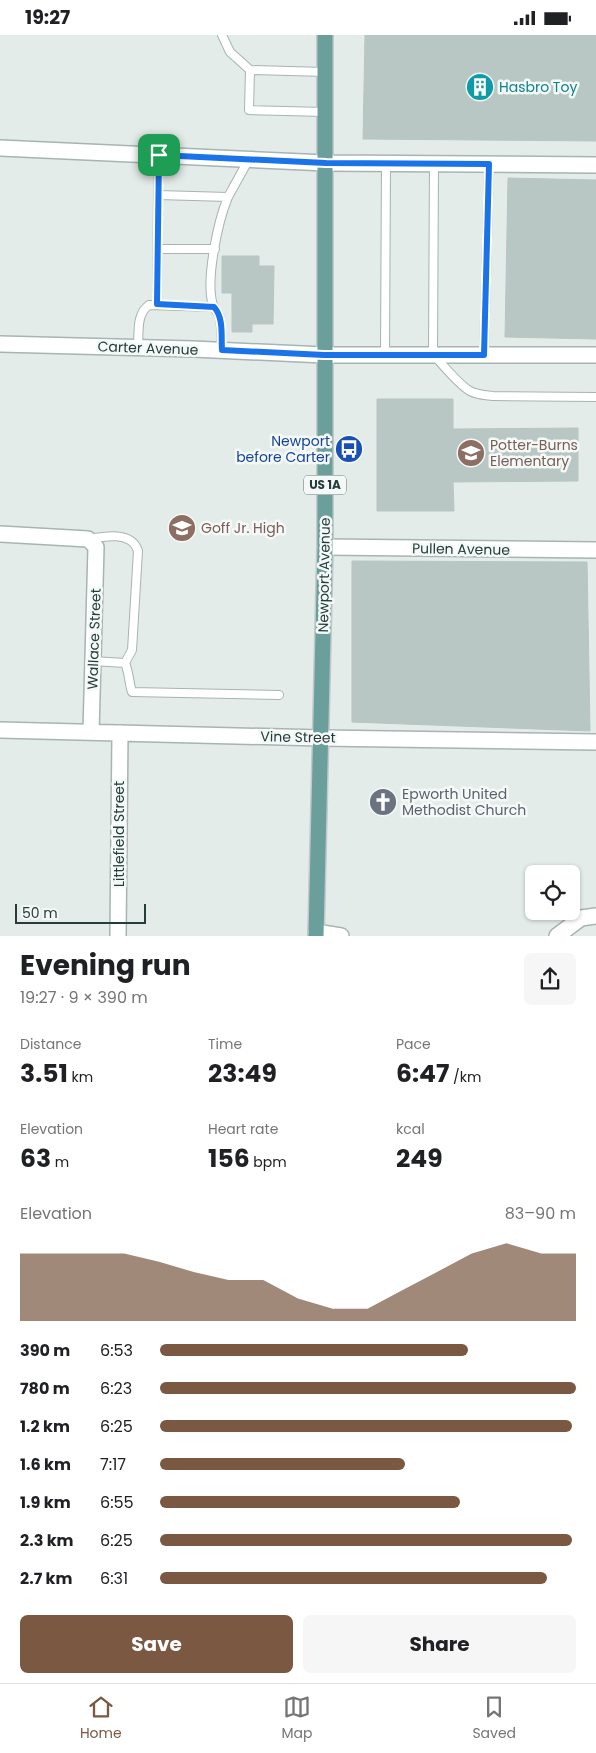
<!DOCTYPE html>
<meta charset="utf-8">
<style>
body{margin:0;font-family:Poppins,sans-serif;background:#f6f6f6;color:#202124;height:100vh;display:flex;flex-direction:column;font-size:19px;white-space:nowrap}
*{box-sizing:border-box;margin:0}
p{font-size:16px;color:#757577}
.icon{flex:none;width:28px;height:28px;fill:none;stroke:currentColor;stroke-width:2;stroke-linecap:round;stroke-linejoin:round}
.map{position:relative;height:901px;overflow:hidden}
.sheet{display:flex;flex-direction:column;background:#fff;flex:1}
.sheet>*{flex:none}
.buttons{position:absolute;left:525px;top:830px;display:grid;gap:10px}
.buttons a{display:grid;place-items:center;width:55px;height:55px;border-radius:8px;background:#fff;box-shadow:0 1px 4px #0004;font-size:25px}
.scale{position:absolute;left:15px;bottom:12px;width:131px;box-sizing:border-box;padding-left:5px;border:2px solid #243d3b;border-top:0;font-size:14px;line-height:18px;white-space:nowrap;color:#243d3b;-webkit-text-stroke:4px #f4f9f7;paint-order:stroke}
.pin{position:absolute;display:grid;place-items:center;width:42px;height:42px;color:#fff;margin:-21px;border-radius:10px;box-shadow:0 2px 8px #0006}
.round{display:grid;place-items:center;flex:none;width:52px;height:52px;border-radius:8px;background:#f6f6f6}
.summary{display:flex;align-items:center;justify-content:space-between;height:85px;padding:0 20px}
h1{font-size:28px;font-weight:700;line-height:38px}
.metrics{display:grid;grid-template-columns:repeat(3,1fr);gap:8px;height:85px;padding:5px 20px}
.metrics div{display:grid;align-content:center}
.metrics b{font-size:25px;font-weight:700}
.metrics small{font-size:14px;font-weight:400}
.metrics p{font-size:14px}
.chart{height:140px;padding:10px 20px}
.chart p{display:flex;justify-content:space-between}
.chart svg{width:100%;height:90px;margin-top:5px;fill:#7a5842;opacity:.7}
.button{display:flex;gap:10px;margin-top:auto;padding:10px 20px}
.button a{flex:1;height:58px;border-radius:8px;background:#7a5842;color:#fff;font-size:20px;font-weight:700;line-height:58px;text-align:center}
.button a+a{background:#f6f6f6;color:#202124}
ul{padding:0 20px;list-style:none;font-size:16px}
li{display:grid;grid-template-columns:80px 60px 1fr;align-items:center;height:38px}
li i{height:12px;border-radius:6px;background:#7a5842}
.status{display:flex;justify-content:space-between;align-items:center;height:35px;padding:0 25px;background:#fff;direction:ltr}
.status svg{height:14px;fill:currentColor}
.menu{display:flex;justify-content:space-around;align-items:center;height:70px;border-top:1px solid #e0e0e0;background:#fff;font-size:14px;color:#757577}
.menu a{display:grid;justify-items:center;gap:2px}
.menu .selected{color:#7a5842}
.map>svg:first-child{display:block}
.building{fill:#b9c7c4;stroke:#b7c6c2}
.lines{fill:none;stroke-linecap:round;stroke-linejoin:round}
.lane-casing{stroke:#a7b4b2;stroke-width:10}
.street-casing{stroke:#a7b4b2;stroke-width:18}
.primary-casing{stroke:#c2c9c8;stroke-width:18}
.lane{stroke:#fff;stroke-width:8}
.street{stroke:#fff;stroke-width:15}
.primary{stroke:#6b9f9b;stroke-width:15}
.route-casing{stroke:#fff;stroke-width:10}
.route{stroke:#1a73e8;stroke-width:6}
.labels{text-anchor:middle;stroke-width:5;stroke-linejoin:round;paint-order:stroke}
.shield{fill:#f4f9f7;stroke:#627573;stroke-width:1}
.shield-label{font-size:12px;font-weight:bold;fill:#243d3b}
.culture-label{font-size:14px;fill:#0d838f;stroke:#f4f9f7;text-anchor:start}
.street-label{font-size:14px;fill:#243d3b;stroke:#f4f9f7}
.transit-label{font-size:14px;fill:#164399;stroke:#f4f9f7;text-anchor:end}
.education-label{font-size:14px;fill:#785e54;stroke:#f4f9f7;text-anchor:start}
.worship-label{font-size:14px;fill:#5b616d;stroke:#f4f9f7;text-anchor:start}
</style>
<div class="status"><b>19:27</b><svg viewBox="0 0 49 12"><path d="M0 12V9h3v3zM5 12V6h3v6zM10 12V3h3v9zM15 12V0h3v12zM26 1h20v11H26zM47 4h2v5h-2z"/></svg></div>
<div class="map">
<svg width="596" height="901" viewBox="0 0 596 901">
<rect width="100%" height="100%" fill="#e4ecea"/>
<path class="building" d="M365,0h231v106l-233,-2z
M508,143l88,2v159l-91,-2z
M222,221h37v10h15l-1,58h-21v8h-20v-39h-10z
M377,364h76v30l125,-1v53l-125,1 1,29h-77z
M352,526l235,1 3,169 -238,-9z"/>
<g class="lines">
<defs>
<path id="lane" d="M222,0l8,17 20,18
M325,37l-75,-2 -1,40 76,2
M434,128l-1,191c9,10 26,31 37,37 7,4 16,4 23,5l103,1
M158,160l1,-40
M228,162l21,-38
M158,214h57
M157,269l1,-109 70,2c-10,24 -23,84 -15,108 2,5 6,8 7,14 2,10 1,21 2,31
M138,313c1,-15 -2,-34 11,-43l65,2
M385,320l1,-192
M484,320l5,-191
M89,504c16,-3 43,-8 49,12l-6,99 -7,13
M93,626l32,2c4,9 4,20 7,29l147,3"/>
<path id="street" d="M0,113l326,15 270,2
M0,309l193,5 131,6h272
M0,499l88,5 8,8 -5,185
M325,512l271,3
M0,695l321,8 275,4
M316,897l25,4
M118,901l2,-203
M557,901l24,-18 15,-2"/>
<path id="primary" d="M316,901l9,-389v-512"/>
</defs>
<use href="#lane" class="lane-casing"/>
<use href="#street" class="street-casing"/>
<use href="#primary" class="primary-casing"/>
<use href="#lane" class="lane"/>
<use href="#street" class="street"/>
<use href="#primary" class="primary"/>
</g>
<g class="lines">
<defs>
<path id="route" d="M159,120l167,8 163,1 -5,191h-160l-102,-5c-1,-14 2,-32 -8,-43l-57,-3z"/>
</defs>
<use href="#route" class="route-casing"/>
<use href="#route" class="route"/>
</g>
<defs>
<symbol id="building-disc" viewBox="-11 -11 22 22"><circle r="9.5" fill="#0f9aa8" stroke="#f4f9f7"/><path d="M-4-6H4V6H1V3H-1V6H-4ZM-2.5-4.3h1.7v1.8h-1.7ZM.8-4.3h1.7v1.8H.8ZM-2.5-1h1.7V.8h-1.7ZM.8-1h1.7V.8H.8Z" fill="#fff"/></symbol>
<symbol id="bus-disc" viewBox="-11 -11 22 22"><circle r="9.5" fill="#1a4fb4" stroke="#f4f9f7"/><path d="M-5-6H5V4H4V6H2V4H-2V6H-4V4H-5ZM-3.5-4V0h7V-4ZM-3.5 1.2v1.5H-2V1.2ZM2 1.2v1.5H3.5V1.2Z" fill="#fff"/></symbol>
<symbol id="school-disc" viewBox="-11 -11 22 22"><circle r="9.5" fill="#8d6e63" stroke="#f4f9f7"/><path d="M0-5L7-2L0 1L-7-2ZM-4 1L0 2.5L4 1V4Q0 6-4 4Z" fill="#fff"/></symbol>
<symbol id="church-disc" viewBox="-11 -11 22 22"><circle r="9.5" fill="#6b7280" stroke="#f4f9f7"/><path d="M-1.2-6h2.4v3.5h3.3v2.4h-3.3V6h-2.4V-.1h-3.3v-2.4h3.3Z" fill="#fff"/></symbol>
</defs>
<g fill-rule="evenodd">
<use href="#building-disc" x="464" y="36" width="32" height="32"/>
<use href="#bus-disc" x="333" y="398" width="32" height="32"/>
<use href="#school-disc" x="455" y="402" width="32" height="32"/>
<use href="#school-disc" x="166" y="477" width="32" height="32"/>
<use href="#church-disc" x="367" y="751" width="32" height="32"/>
</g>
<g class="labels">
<rect class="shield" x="304" y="440.5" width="42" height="19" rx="4"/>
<g class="shield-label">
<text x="325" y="454">US 1A</text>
</g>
<g class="culture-label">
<text x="499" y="57">Hasbro Toy</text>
</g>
<g class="street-label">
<text transform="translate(148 313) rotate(2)" y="5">Carter Avenue</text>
<text transform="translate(461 514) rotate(1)" y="5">Pullen Avenue</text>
<text transform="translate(324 540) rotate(-89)" y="5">Newport Avenue</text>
<text transform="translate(94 604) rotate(-88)" y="5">Wallace Street</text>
<text transform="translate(298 702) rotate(1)" y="5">Vine Street</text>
<text transform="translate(119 799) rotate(-90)" y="5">Littlefield Street</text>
</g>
<g class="transit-label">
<text x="330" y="411">Newport<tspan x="330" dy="16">before Carter</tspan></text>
</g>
<g class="education-label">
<text x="490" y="415">Potter-Burns<tspan x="490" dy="16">Elementary</tspan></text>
<text x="201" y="498">Goff Jr. High</text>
</g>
<g class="worship-label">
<text x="402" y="764">Epworth United<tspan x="402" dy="16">Methodist Church</tspan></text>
</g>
</g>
</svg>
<div class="buttons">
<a><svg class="icon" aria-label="locate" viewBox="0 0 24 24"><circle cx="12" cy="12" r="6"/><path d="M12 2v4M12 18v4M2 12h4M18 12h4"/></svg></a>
</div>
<div class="scale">50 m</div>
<div class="pin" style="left:159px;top:120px;background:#1e9e55"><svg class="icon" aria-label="arrive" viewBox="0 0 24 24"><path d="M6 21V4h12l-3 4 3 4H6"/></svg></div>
</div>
<section class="sheet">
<div class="summary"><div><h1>Evening run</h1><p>19:27 · 9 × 390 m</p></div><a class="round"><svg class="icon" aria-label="share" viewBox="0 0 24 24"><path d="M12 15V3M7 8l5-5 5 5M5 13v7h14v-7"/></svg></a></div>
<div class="metrics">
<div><p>Distance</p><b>3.51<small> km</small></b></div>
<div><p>Time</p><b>23:49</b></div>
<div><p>Pace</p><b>6:47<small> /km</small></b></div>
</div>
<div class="metrics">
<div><p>Elevation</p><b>63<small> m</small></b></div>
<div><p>Heart rate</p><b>156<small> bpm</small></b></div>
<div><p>kcal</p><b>249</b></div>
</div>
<div class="chart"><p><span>Elevation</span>83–90 m</p>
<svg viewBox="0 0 160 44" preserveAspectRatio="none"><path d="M0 44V11L10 11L20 11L30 11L40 15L50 20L60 24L70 24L80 33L90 38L100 38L110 29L120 20L130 11L140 6L150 11L160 11V44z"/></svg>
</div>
<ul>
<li><b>390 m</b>6:53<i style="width:74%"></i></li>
<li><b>780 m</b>6:23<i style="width:100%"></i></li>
<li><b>1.2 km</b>6:25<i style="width:99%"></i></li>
<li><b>1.6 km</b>7:17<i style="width:59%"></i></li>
<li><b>1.9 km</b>6:55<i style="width:72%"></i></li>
<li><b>2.3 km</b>6:25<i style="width:99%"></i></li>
<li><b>2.7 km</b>6:31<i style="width:93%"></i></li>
</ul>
<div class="button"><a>Save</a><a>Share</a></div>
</section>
<nav class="menu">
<a class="selected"><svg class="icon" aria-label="home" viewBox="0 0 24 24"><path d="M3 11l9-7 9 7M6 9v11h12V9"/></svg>Home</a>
<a><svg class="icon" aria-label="map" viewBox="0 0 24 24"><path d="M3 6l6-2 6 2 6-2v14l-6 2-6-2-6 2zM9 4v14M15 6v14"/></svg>Map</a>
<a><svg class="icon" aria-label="saved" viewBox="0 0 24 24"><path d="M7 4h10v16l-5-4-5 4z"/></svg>Saved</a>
</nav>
